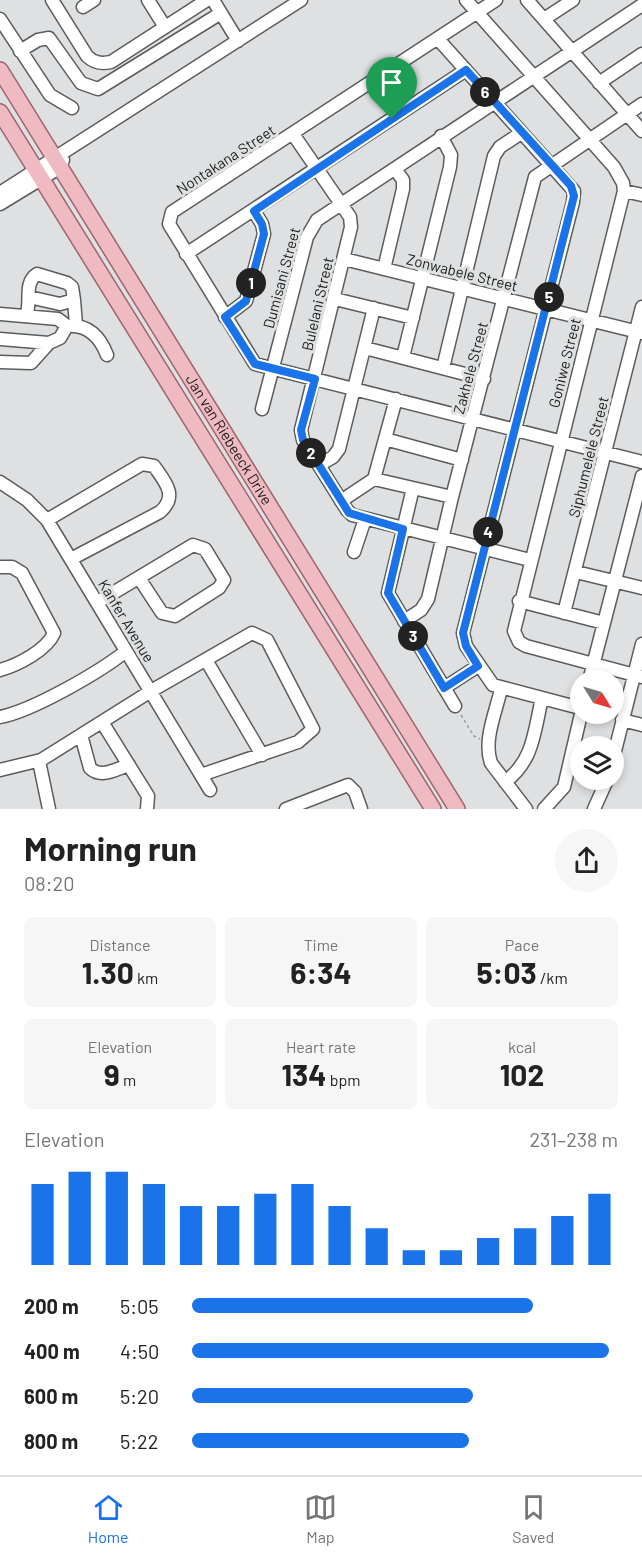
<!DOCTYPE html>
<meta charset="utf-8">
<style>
body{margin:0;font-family:Barlow,sans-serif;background:#f6f6f6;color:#222;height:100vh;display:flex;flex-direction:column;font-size:22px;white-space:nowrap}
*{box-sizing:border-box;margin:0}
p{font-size:20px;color:#767676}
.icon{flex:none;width:33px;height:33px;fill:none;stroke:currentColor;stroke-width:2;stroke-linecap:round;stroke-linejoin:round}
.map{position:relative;height:809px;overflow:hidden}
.side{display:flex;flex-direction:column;background:#fff;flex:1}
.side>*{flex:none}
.needle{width:39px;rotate:127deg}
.tools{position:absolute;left:570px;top:670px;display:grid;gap:12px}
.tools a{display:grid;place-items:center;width:54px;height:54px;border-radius:50%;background:#fff;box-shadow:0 3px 9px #0003;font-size:30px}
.pin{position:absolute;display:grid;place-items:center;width:51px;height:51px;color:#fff;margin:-62px -26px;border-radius:50% 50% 50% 0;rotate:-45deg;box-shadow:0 0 6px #0007}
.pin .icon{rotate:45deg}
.km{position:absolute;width:30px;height:30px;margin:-15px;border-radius:50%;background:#222;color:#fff;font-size:16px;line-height:30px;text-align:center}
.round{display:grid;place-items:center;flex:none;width:63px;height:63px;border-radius:32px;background:#f6f6f6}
.summary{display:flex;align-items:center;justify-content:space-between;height:102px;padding:0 24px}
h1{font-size:33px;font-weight:700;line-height:45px}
.stats{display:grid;grid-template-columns:repeat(3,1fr);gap:9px;height:102px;padding:6px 24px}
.stats div{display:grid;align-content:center;border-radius:9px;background:#f6f6f6;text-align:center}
.stats b{font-size:30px;font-weight:700}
.stats small{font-size:16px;font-weight:400}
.stats p{font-size:16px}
.chart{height:168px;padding:12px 24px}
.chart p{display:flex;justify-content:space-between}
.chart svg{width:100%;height:108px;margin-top:6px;stroke:#1a73e8;stroke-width:6}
ul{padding:0 24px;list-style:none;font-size:20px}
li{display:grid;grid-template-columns:96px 72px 1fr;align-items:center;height:45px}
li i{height:15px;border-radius:8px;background:#1a73e8}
.tab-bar{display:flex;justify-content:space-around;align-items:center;height:84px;border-top:2px solid #e0e0e0;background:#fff;font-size:16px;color:#767676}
.tab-bar a{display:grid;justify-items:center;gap:3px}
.tab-bar .selected{color:#1a73e8}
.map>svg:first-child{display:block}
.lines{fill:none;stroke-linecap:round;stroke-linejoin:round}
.minor-casing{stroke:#5a5c5d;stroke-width:15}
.major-casing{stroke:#9e656d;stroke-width:18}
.path{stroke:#9b9d9e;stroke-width:1.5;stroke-dasharray:3 3;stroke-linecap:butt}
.minor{stroke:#fff;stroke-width:12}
.major{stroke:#efbac1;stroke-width:15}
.route-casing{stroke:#fff;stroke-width:12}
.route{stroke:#1a73e8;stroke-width:8}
.labels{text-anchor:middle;stroke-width:6;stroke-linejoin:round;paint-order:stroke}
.street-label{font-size:15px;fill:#1b1c1c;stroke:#dee0e2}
</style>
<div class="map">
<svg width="642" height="809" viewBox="0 0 642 809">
<rect width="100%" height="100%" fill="#dee0e2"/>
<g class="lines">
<defs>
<path id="minor" d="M52,0l35,56c7,7 14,8 24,6l96,-62
M148,0l17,27
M213,0l25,41
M466,0l148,167 9,16 1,8 -110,440 5,11 7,4 116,31
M496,0l-324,212 -3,12 86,140 387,98
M527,0l115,131
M83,7l11,-7
M0,19l50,76 22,13
M544,19l29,-19
M438,39l136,152 -1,11 -110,431 3,13 27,39 87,23
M20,51l18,-11 11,-2 32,45 17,6 123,-76
M599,83l43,-29
M293,134l57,83 1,10 -50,203 2,10 44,70 5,5 178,45
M624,191l18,4
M0,193l301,-193
M0,204l59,-36 4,-8
M186,254l280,-184
M344,259l298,74
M384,269l19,-80v-9l-8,-11
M335,299l78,19
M74,300l2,25
M0,314l58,5 9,7 -7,12 -11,5
M26,316c6,-13 -3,-33 11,-42l30,9 5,4 2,13 -14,4 -31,-7
M225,317l21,-16 18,-67 -2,-10 -8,-13
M67,326c21,-2 33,11 40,29
M0,339l49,4 -18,20 -31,-1
M365,348l119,31
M403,357l47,-190 1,-12 -10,-19
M443,368l51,-212 6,-9 21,-14
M262,409l45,-172 10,-17 325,-215
M385,439l77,21
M319,465l14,-8 6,-8 35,-141
M374,479l78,18
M0,482l27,18 20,20 163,270
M413,488l-25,105 67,113
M341,501l33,-22 22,-80
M47,520l95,-56 12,2c12,17 24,30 6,46l-89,47
M354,552l11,-33
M0,567h12l10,6 32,60c-7,17 -36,32 -54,37
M576,572l66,16
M519,601l85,22
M98,602l95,-57 12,4 19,31 -5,8 -44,28 -13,-3 -23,-35
M564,613l78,-306
M404,621l17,-11 7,-11 24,-102 83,-320 107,-73
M206,660l56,95
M589,681l53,-205
M444,688l34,-22
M501,689c-5,23 -18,51 -10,74l35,46
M0,717c32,-6 100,-45 126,-66
M622,720l20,5
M102,722l46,74 -1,13
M81,735l9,33c11,11 26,1 39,-3
M614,755l28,-111
M39,761l10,48
M0,770l41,-10 110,-69 101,-58 15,7 46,89 -15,13 -97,33
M505,782c29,-22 29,-50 37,-84
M286,809l62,-24 7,7 6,17
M544,809l20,-22 17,-73
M594,809l13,-29"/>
<g id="major">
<path id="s1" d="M0,70l457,739"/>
<path d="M0,112l433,697"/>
</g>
</defs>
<use href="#minor" class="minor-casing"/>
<use href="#major" class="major-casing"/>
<path class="path" d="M461,715l13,21 6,3"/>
<use href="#minor" class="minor"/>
<use href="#major" class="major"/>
</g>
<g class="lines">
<defs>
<path id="route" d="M466,70l105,116 3,10 -111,437 3,13 12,20 -34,22 -56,-95 15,-64 -54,-16 -46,-73 -2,-10 14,-51 -60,-15 -30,-47 21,-16 18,-67 -2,-10 -8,-13z"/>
</defs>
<use href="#route" class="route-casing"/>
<use href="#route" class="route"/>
</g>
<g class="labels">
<g class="street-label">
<text transform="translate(226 160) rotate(-33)" y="5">Nontakana Street</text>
<text transform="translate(462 273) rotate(14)" y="5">Zonwabele Street</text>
<text transform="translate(282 278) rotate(-75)" y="5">Dumisani Street</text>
<text transform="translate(318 304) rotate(-77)" y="5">Bulelani Street</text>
<text transform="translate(565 363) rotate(-76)" y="5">Goniwe Street</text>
<text transform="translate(471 368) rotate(-75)" y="5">Zakhele Street</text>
<text dy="5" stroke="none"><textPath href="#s1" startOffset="435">Jan van Riebeeck Drive</textPath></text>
<text transform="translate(589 457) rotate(-76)" y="5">Siphumelele Street</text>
<text transform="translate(126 621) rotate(59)" y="5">Kanfer Avenue</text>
</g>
</g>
</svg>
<div class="tools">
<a><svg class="needle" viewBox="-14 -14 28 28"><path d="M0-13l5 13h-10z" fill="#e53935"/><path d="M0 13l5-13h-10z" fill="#767676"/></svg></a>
<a><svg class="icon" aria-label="layers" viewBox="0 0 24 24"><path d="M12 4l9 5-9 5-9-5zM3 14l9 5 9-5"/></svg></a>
</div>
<div class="pin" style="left:392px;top:119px;background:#1e9e55"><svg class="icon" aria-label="arrive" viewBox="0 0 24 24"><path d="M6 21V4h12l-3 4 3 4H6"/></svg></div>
<b class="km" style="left:251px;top:283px">1</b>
<b class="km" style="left:311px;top:453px">2</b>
<b class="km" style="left:413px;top:636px">3</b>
<b class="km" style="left:488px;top:532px">4</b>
<b class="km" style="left:549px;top:297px">5</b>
<b class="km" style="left:485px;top:92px">6</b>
</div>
<section class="side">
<div class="summary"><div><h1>Morning run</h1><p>08:20</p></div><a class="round"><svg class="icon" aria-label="share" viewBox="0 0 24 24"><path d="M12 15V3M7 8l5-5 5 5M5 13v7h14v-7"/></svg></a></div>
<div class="stats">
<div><p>Distance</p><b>1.30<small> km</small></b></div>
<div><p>Time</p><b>6:34</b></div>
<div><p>Pace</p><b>5:03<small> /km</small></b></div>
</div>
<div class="stats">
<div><p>Elevation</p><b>9<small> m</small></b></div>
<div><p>Heart rate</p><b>134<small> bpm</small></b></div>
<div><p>kcal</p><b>102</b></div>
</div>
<div class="chart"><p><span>Elevation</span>231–238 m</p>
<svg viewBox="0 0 160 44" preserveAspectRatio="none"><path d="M5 44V11M15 44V6M25 44V6M35 44V11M45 44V20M55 44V20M65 44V15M75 44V11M85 44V20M95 44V29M105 44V38M115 44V38M125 44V33M135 44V29M145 44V24M155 44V15"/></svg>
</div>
<ul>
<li><b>200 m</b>5:05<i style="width:80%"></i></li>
<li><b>400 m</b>4:50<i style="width:98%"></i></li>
<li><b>600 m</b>5:20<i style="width:66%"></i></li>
<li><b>800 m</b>5:22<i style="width:65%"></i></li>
</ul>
</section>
<nav class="tab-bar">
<a class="selected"><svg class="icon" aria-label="home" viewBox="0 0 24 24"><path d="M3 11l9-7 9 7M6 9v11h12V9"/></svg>Home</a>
<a><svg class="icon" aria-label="map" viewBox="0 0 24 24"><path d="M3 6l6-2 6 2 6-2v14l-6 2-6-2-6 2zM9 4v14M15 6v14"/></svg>Map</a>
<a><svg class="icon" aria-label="saved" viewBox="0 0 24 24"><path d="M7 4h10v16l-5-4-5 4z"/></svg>Saved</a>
</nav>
